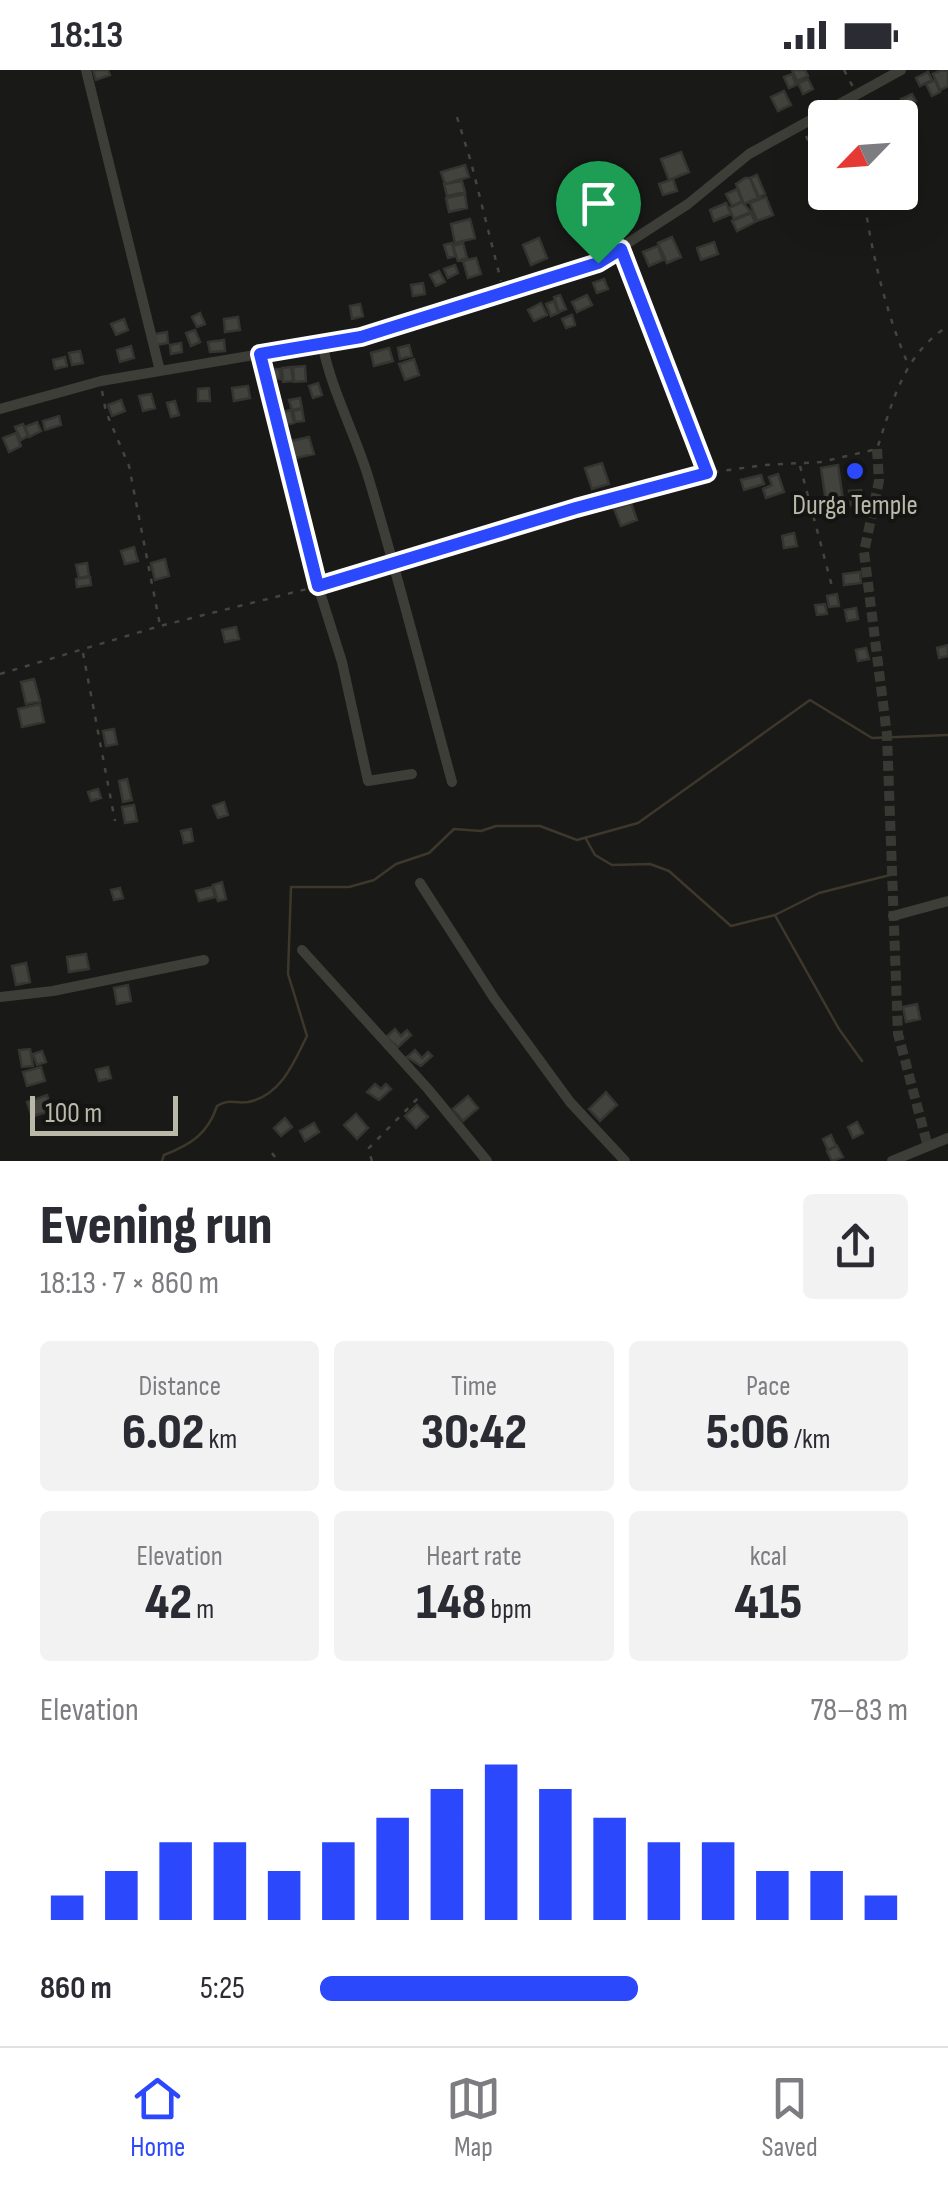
<!DOCTYPE html>
<meta charset="utf-8">
<style>
body{margin:0;font-family:"Sofia Sans Condensed",sans-serif;background:#f2f2f3;color:#2b2b33;height:100vh;display:flex;flex-direction:column;font-size:38px;white-space:nowrap}
*{box-sizing:border-box;margin:0}
p{font-size:32px;color:#7c7c81}
.icon{flex:none;width:55px;height:55px;fill:none;stroke:currentColor;stroke-width:2;stroke-linecap:round;stroke-linejoin:round}
.map{position:relative;height:1091px;overflow:hidden}
.details{display:flex;flex-direction:column;background:#fff;flex:1}
.details>*{flex:none}
.needle{width:65px;rotate:245deg}
.fabs{position:absolute;left:808px;top:30px;display:grid;gap:20px}
.fabs a{display:grid;place-items:center;width:110px;height:110px;border-radius:10px;background:#fff;box-shadow:0 10px 40px #0002;font-size:50px}
.scale{position:absolute;left:30px;bottom:25px;width:148px;box-sizing:border-box;padding-left:10px;border:5px solid #bab8a8;border-top:0;font-size:28px;line-height:35px;white-space:nowrap;color:#bab8a8;-webkit-text-stroke:8px #141412;paint-order:stroke}
.pin{position:absolute;display:grid;place-items:center;width:85px;height:85px;color:#fff;margin:-102px -42px;border-radius:50% 50% 50% 0;rotate:-45deg;box-shadow:0 0 10px #0007}
.pin .icon{rotate:45deg}
.round{display:grid;place-items:center;flex:none;width:105px;height:105px;border-radius:10px;background:#f2f2f3}
.headline{display:flex;align-items:center;justify-content:space-between;height:170px;padding:0 40px}
h1{font-size:55px;font-weight:800;line-height:75px}
.figures{display:grid;grid-template-columns:repeat(3,1fr);gap:15px;height:170px;padding:10px 40px}
.figures div{display:grid;align-content:center;border-radius:10px;background:#f2f2f3;text-align:center}
.figures b{font-size:50px;font-weight:800}
.figures small{font-size:28px;font-weight:400}
.figures p{font-size:28px}
.chart{height:280px;padding:20px 40px}
.chart p{display:flex;justify-content:space-between}
.chart svg{width:100%;height:180px;margin-top:10px;stroke:#2b48fc;stroke-width:6}
ul{padding:0 40px;list-style:none;font-size:32px}
li{display:grid;grid-template-columns:160px 120px 1fr;align-items:center;height:75px}
li i{height:25px;border-radius:12px;background:#2b48fc}
.status{display:flex;justify-content:space-between;align-items:center;height:70px;padding:0 50px;background:#fff;direction:ltr}
.status svg{height:28px;fill:currentColor}
.tab-bar{display:flex;justify-content:space-around;align-items:center;height:140px;border-top:2px solid #e1e1e2;background:#fff;font-size:28px;color:#7c7c81}
.tab-bar a{display:grid;justify-items:center;gap:5px}
.tab-bar .on{color:#2b48fc}
.map>svg:first-child{display:block}
.lines{fill:none;stroke-linecap:round;stroke-linejoin:round}
.stream{stroke:#3e382c;stroke-width:2.5}
.building{fill:#43433e;stroke:#343531;stroke-width:2.5}
.street-tunnel{stroke:#393934;stroke-width:10;stroke-dasharray:10 5;stroke-linecap:butt}
.path{stroke:#45453d;stroke-width:2.5;stroke-dasharray:5 8;stroke-linecap:butt}
.street{stroke:#3e3e38;stroke-width:10}
.route-casing{stroke:#fff;stroke-width:20}
.route{stroke:#2b48fc;stroke-width:12}
.poi-dot{fill:#2b48fc;stroke:#141412;stroke-width:4}
.labels{text-anchor:middle;stroke-width:8;stroke-linejoin:round;paint-order:stroke}
.poi-label{font-size:28px;fill:#bab8a8;stroke:#141412}
</style>
<div class="status"><b>18:13</b><svg viewBox="0 0 49 12"><path d="M0 12V9h3v3zM5 12V6h3v6zM10 12V3h3v9zM15 12V0h3v12zM26 1h20v11H26zM47 4h2v5h-2z"/></svg></div>
<div class="map">
<svg width="948" height="1091" viewBox="0 0 948 1091">
<rect width="100%" height="100%" fill="#191917"/>
<g class="lines">
<path class="stream" d="M586,769l9,16 17,10 38,-1 19,7 62,55 44,-11 44,-22 71,-18
M776,847l63,112 23,32
M162,1091l2,-6c26,-10 44,-21 53,-49 12,-8 18,-2 31,-4 33,-6 46,-40 59,-66l-19,-62 3,-87h58l25,-7 22,-16 33,-11 25,-24 27,2 15,-5h44l37,14 61,-17 172,-123 62,38 76,-3"/>
</g>
<path class="building" d="M93,0h15l2,5 -14,5z
M792,0h13l3,6 -11,5z
M942,0l6,1v15l-8,4 -7,-16z
M928,2l4,8 -12,6 -4,-8z
M792,4l4,11 -7,3 -5,-11z
M808,9l5,10 -10,5 -5,-11z
M935,10l5,12 -8,4 -6,-12z
M784,21l7,14 -13,6 -7,-14z
M912,24l4,7 -11,6 -4,-8z
M874,34l6,11 -11,3 -4,-10z
M681,82l8,20 -20,8 -8,-21z
M822,92l3,6v18l-9,-21z
M465,95l4,12 -24,7 -4,-12z
M757,105l8,19 -6,3 -9,-19z
M745,108h5l8,20 -14,6 -8,-20z
M673,109l4,12 -14,4 -4,-11z
M462,111l3,11 -18,4 -3,-12z
M737,119l5,12 -10,5 -6,-12z
M465,124l2,14 -18,4 -3,-14z
M766,127l7,18 -16,6 -7,-18z
M742,132l9,10 -17,7 -5,-11z
M726,133l5,11 -17,7 -4,-11z
M616,136l4,12 -7,3 -5,-11z
M628,137l5,17 -15,4 -2,-7 6,-2 -3,-9z
M751,143l4,9 -18,9 -5,-10z
M597,147l2,9 -13,3 -2,-9z
M470,149l5,19 -20,5 -4,-19z
M599,158l2,9 -13,2 -2,-8z
M672,167l9,20 -14,6 -9,-20z
M539,168l8,20 -16,7 -8,-20z
M714,172l4,12 -17,6 -4,-12z
M452,173l3,13 -7,2 -4,-13z
M463,173l4,15 -9,3 -5,-15z
M658,176l5,14 -14,6 -6,-14z
M476,188l5,16 -13,4 -5,-17z
M455,195l3,8 -10,5 -4,-9z
M439,201l6,11 -9,4 -6,-11z
M604,209l4,10 -11,4 -4,-10z
M423,213l2,11 -12,2 -2,-11z
M560,225l6,14 -7,3 -5,-15z
M587,225l5,10 -15,7 -5,-10z
M554,231l4,12 -7,3 -5,-12z
M541,233l6,12 -13,6 -6,-11z
M360,234l3,12 -11,3 -2,-13z
M200,243l5,11 -8,3 -5,-10z
M572,245l3,10 -9,3 -4,-9z
M238,247l2,13 -15,2 -1,-13z
M124,249l4,11 -12,5 -5,-11z
M195,260l5,12 -9,4 -5,-13z
M167,262l1,11 -12,2 -1,-11z
M224,270l1,11 -15,1 -2,-10z
M181,273l1,9 -11,2 -1,-9z
M409,275l3,11 -12,3 -2,-11z
M131,276l3,12 -14,4 -3,-12z
M389,278l4,13 -19,5 -3,-13z
M80,281l3,12 -11,2 -3,-12z
M65,287l2,9 -12,3 -2,-9z
M414,289l5,16 -14,5 -6,-16z
M305,296l1,15 -12,1 -1,-15z
M291,297l2,14 -10,1 -1,-14z
M270,299h10l1,10h-11z
M318,313l4,12 -9,3 -4,-12z
M248,316l2,12 -16,3 -2,-13z
M209,318l1,13h-12v-12z
M151,324l4,14 -12,3 -4,-15z
M300,328l2,10 -10,2 -3,-10z
M121,330l4,11 -13,5 -4,-11z
M175,331l4,14 -8,2 -4,-14z
M302,339l2,12 -9,1 -2,-11z
M291,340l3,13 -10,2 -3,-13z
M59,346l2,9 -16,5 -2,-9z
M37,352l4,9 -12,6 -4,-10z
M23,354l5,12 -7,4 -6,-13z
M16,363l5,13 -12,6 -6,-14z
M309,367l5,17 -23,5 -4,-17z
M602,393l7,21 -17,5 -7,-21z
M838,395l6,42 -17,2 -6,-41z
M778,404l6,18 -18,6 -3,-9 9,-4 -3,-8z
M761,405l3,9 -20,6 -3,-10z
M861,420l2,13 -12,2 -2,-14z
M631,433l6,17 -16,6 -7,-17z
M794,463l3,13 -13,2 -2,-12z
M134,477l4,14 -13,3 -4,-13z
M165,489l4,17 -14,4 -4,-17z
M87,493l2,13 -10,2 -3,-13z
M860,502l1,11 -17,2 -1,-11z
M90,507l1,8 -14,2 -1,-8z
M837,524l2,12 -10,1 -2,-11z
M825,534l2,10 -10,1 -2,-10z
M856,538l2,11 -11,2 -2,-11z
M236,557l3,12 -14,3 -3,-12z
M948,575v11l-9,2 -2,-10z
M866,578l3,11 -11,2 -2,-11z
M34,609l6,22 -14,3 -5,-22z
M40,634l4,18 -22,5 -4,-18z
M114,659l3,15 -11,2 -3,-15z
M127,709l5,21 -9,2 -4,-21z
M98,719l3,9 -10,3 -3,-9z
M224,732l4,13 -10,3 -5,-12z
M134,735l3,16 -12,2 -3,-16z
M191,759l2,12 -9,2 -3,-12z
M222,812l4,17 -8,2 -5,-16z
M212,817l3,10 -16,4 -3,-10z
M120,818l3,10 -9,2 -3,-10z
M86,884l3,15 -20,3 -2,-15z
M26,893l4,19 -14,3 -4,-19z
M128,915l3,16 -14,3 -3,-16z
M917,934l3,15 -14,3 -3,-15z
M395,959l6,7 6,-6 4,5 -13,12 -12,-10z
M30,979l3,17 -11,1 -3,-17z
M415,980l7,8 6,-6 4,4 -11,10 -14,-9z
M42,981l4,11 -9,3 -4,-11z
M41,997l4,14 -18,5 -4,-14z
M108,997l3,11 -12,3 -3,-11z
M375,1014l6,5 5,-5 5,5 -12,11 -12,-8z
M606,1022l11,13 -17,16 -11,-12z
M47,1025l5,15 -20,7 -5,-15z
M468,1026l10,12 -15,13 -10,-12z
M417,1035l11,12 -12,11 -11,-12z
M356,1044l12,14 -11,11 -13,-14z
M285,1048l7,9 -11,9 -7,-8z
M857,1052l6,11 -10,5 -5,-11z
M314,1053l5,9 -14,9 -5,-10z
M831,1065l5,11 -8,4 -5,-11z
M837,1076l6,11 -11,4 -5,-10z"/>
<g class="lines">
<path class="street-tunnel" d="M877,379l2,32 -15,71 23,183 11,299 30,113"/>
<path class="path" d="M844,0l9,17
M457,47l14,45 30,119
M806,66l7,15 12,-2
M863,122c8,58 22,119 45,172
M624,185l83,217
M102,321l4,21 23,54 31,159
M800,396l33,124
M401,491l175,-54 131,-34 58,-8 56,-3 56,-13c16,-48 26,-94 71,-123
M329,513l54,-17
M83,583l32,168
M0,604l160,-48 147,-37
M272,1083l6,8
M372,1091l-4,-12 51,-52"/>
<path class="street" d="M86,0l74,301
M322,273c9,46 31,86 45,130 31,102 57,206 85,309
M260,284l58,232 24,76 26,119 44,-7
M0,339l101,-28 260,-44 236,-74 91,-59 61,-50 152,-84
M420,813l74,115 76,104 55,59
M893,846l55,-15
M302,880l126,139 59,72
M0,927l53,-6 151,-31
M892,1091l56,-23"/>
</g>
<g class="lines">
<defs>
<path id="route" d="M621,179l86,224 -131,35 -258,78 -58,-232 101,-17 237,-74z"/>
</defs>
<use href="#route" class="route-casing"/>
<use href="#route" class="route"/>
</g>
<circle class="poi-dot" cx="855" cy="401" r="10"/>
<g class="labels">
<g class="poi-label">
<text x="855" y="444">Durga Temple</text>
</g>
</g>
</svg>
<div class="fabs">
<a><svg class="needle" viewBox="-14 -14 28 28"><path d="M0-13l5 13h-10z" fill="#e53935"/><path d="M0 13l5-13h-10z" fill="#7c7c81"/></svg></a>
</div>
<div class="scale">100 m</div>
<div class="pin" style="left:598px;top:193px;background:#1e9e55"><svg class="icon" aria-label="arrive" viewBox="0 0 24 24"><path d="M6 21V4h12l-3 4 3 4H6"/></svg></div>
</div>
<section class="details">
<div class="headline"><div><h1>Evening run</h1><p>18:13 · 7 × 860 m</p></div><a class="round"><svg class="icon" aria-label="share" viewBox="0 0 24 24"><path d="M12 15V3M7 8l5-5 5 5M5 13v7h14v-7"/></svg></a></div>
<div class="figures">
<div><p>Distance</p><b>6.02<small> km</small></b></div>
<div><p>Time</p><b>30:42</b></div>
<div><p>Pace</p><b>5:06<small> /km</small></b></div>
</div>
<div class="figures">
<div><p>Elevation</p><b>42<small> m</small></b></div>
<div><p>Heart rate</p><b>148<small> bpm</small></b></div>
<div><p>kcal</p><b>415</b></div>
</div>
<div class="chart"><p><span>Elevation</span>78–83 m</p>
<svg viewBox="0 0 160 44" preserveAspectRatio="none"><path d="M5 44V38M15 44V32M25 44V25M35 44V25M45 44V32M55 44V25M65 44V19M75 44V12M85 44V6M95 44V12M105 44V19M115 44V25M125 44V25M135 44V32M145 44V32M155 44V38"/></svg>
</div>
<ul>
<li><b>860 m</b>5:25<i style="width:54%"></i></li>
</ul>
</section>
<nav class="tab-bar">
<a class="on"><svg class="icon" aria-label="home" viewBox="0 0 24 24"><path d="M3 11l9-7 9 7M6 9v11h12V9"/></svg>Home</a>
<a><svg class="icon" aria-label="map" viewBox="0 0 24 24"><path d="M3 6l6-2 6 2 6-2v14l-6 2-6-2-6 2zM9 4v14M15 6v14"/></svg>Map</a>
<a><svg class="icon" aria-label="saved" viewBox="0 0 24 24"><path d="M7 4h10v16l-5-4-5 4z"/></svg>Saved</a>
</nav>
